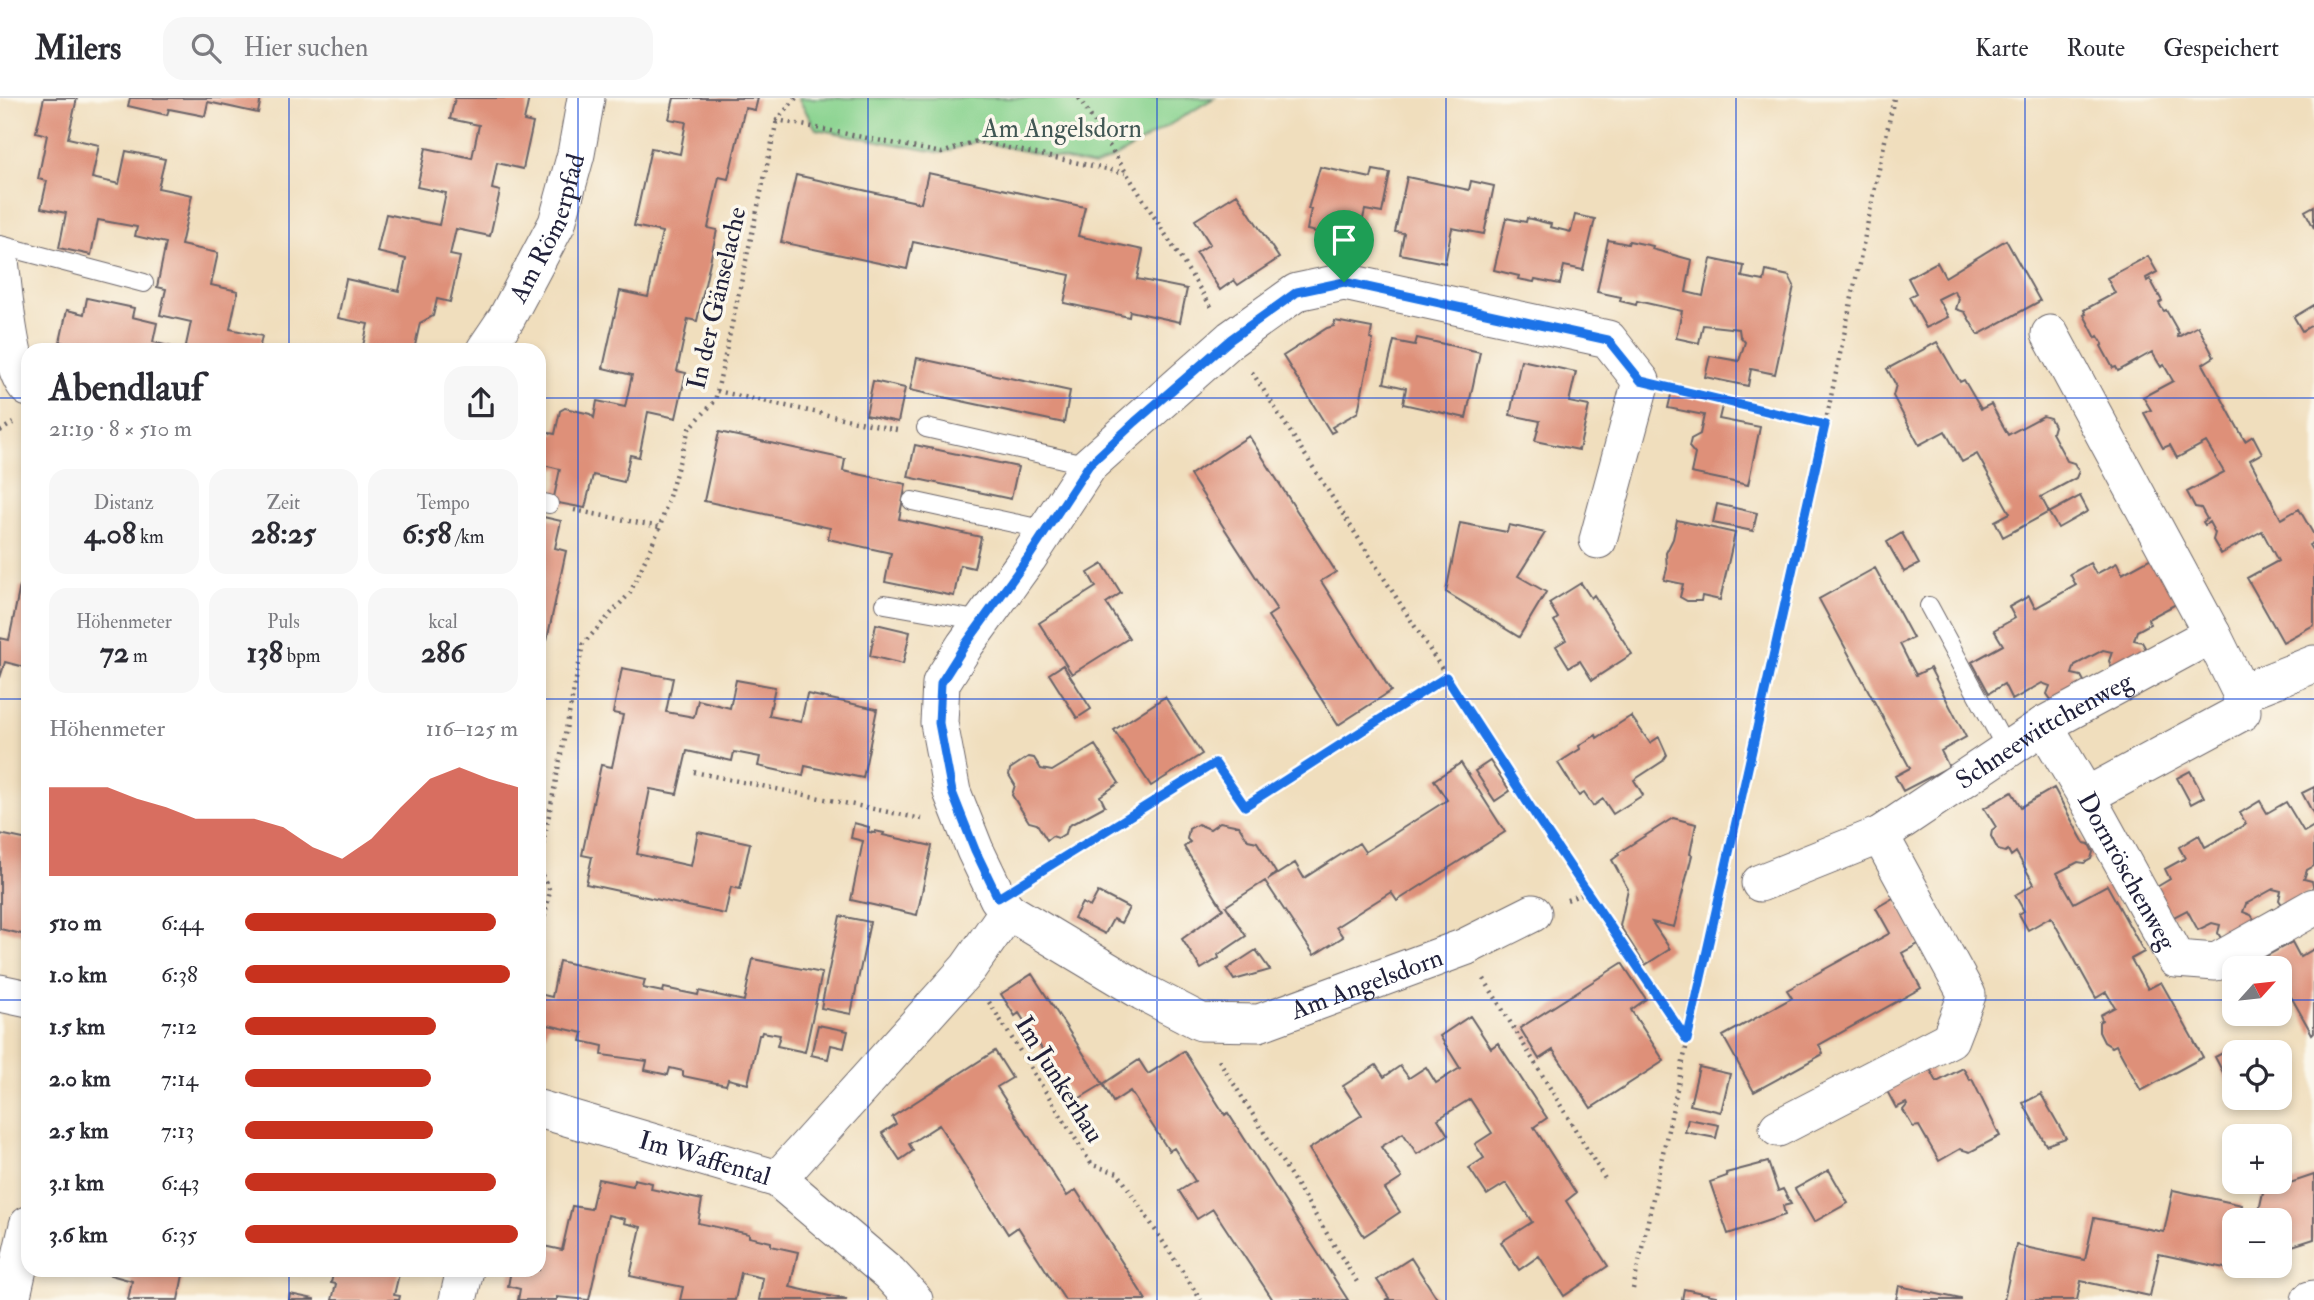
<!DOCTYPE html>
<html lang="de">
<meta charset="utf-8">
<style>
body{margin:0;font-family:"IM FELL Double Pica",serif;background:#f7f7f7;color:#2b2b33;height:100vh;display:flex;flex-direction:column;font-size:26px;white-space:nowrap}
*{box-sizing:border-box;margin:0}
p{font-size:23px;color:#7c7c81}
.icon{flex:none;width:38px;height:38px;fill:none;stroke:currentColor;stroke-width:2;stroke-linecap:round;stroke-linejoin:round}
.map{position:relative;flex:1;overflow:hidden}
.sheet{position:absolute;left:21px;top:245px;width:525px;height:934px;display:flex;flex-direction:column;background:#fff;border-radius:21px;box-shadow:0 4px 10px #0003}
.sheet>*{flex:none}
.needle{width:46px;rotate:63deg}
.tools{position:absolute;left:2222px;top:858px;display:grid;gap:14px}
.tools a{display:grid;place-items:center;width:70px;height:70px;border-radius:14px;background:#fff;box-shadow:0 4px 10px #0003;font-size:35px}
.pin{position:absolute;display:grid;place-items:center;width:60px;height:60px;color:#fff;margin:-72px -30px;border-radius:50% 50% 50% 0;rotate:-45deg;box-shadow:0 0 7px #0007}
.pin .icon{rotate:45deg}
.round{display:grid;place-items:center;flex:none;width:74px;height:74px;border-radius:21px;background:#f7f7f7}
.overview{display:flex;align-items:center;justify-content:space-between;height:119px;padding:0 28px}
h1{font-size:38px;font-weight:700;line-height:52px}
.figures{display:grid;grid-template-columns:repeat(3,1fr);gap:10px;height:119px;padding:7px 28px}
.figures div{display:grid;align-content:center;border-radius:18px;background:#f7f7f7;text-align:center}
.figures b{font-size:30px;font-weight:700}
.figures small{font-size:19px;font-weight:400}
.figures p{font-size:19px}
.chart{height:196px;padding:14px 28px}
.chart p{display:flex;justify-content:space-between}
.chart svg{width:100%;height:126px;margin-top:7px;fill:#c8321e;opacity:.7}
ul{padding:0 28px;list-style:none;font-size:23px}
li{display:grid;grid-template-columns:112px 84px 1fr;align-items:center;height:52px}
li i{height:18px;border-radius:9px;background:#c8321e}
header{display:flex;align-items:center;gap:42px;box-sizing:border-box;height:98px;padding:0 35px;background:#fff;border-bottom:2px solid #e1e1e2}
header strong{font-size:33px}
nav{display:flex;gap:38px;margin-inline-start:auto;font-size:24px}
.search{width:490px;height:63px;background:#f7f7f7;display:flex;align-items:center;gap:18px;box-sizing:border-box;padding:0 24px;border-radius:21px;color:#7c7c81;font-size:26px}
.map>svg:first-child{display:block}
.green{fill:#89d38f;stroke:#567a65;stroke-width:2}
.building{fill:#de9079}
.lines{fill:none;stroke-linecap:round;stroke-linejoin:round}
.service-casing{stroke:#6a6468;stroke-width:20}
.minor-casing{stroke:#6a6468;stroke-width:39}
.path{stroke:#6a6468;stroke-width:4.5;stroke-dasharray:2 5;stroke-linecap:butt}
.service{stroke:#fff;stroke-width:18}
.minor{stroke:#fff;stroke-width:37}
.route-casing{stroke:#fff;stroke-width:14}
.route{stroke:#1a73e8;stroke-width:9}
.grid{fill:none;stroke:#1d4ed8;stroke-width:2;stroke-opacity:0.55}
.labels{text-anchor:middle;stroke-width:7;stroke-linejoin:round;paint-order:stroke}
.park-label{font-size:26px;fill:#415754;stroke:#fbf7ec}
.street-label{font-size:26px;fill:#22223b;stroke:#fbf7ec}
</style>
<header>
<strong>Milers</strong>
<div class="search"><svg class="icon" aria-label="search" viewBox="0 0 24 24"><circle cx="10" cy="10" r="6"/><path d="M15 15l6 6"/></svg>Hier suchen</div>
<nav><a>Karte</a><a>Route</a><a>Gespeichert</a></nav>
</header>
<div class="map">
<svg width="2314" height="1202" viewBox="0 0 2314 1202">
<rect width="100%" height="100%" fill="#fbf7ec"/>
<filter id="ink" filterUnits="userSpaceOnUse"><feTurbulence type="fractalNoise" baseFrequency=".0143" numOctaves="2"/><feDisplacementMap in="SourceGraphic" scale="14" xChannelSelector="R" yChannelSelector="G"/><feConvolveMatrix kernelMatrix="1 2 1 2 8 2 1 2 1" color-interpolation-filters="sRGB"/></filter>
<filter id="wash" filterUnits="userSpaceOnUse"><feTurbulence type="fractalNoise" baseFrequency=".00686" numOctaves="4" result="noise"/><feDisplacementMap in="SourceGraphic" scale="28" xChannelSelector="R" yChannelSelector="G"/><feGaussianBlur stdDeviation="1.57" result="paint"/><feColorMatrix in="noise" values="0 0 0 0 0 0 0 0 0 0 0 0 0 0 0 0 0 1.4 0 .05"/><feComposite in="paint" operator="in"/></filter>
<g filter="url(#wash)">
<rect width="100%" height="100%" fill="#f0debd"/>
<path class="green" d="M798,0h416l-98,59 -22,9 -117,-25 -35,12 -126,-24z"/>
<g id="blocks">
<path class="building" d="M44,0h33l-9,40 31,7 -7,33 27,6 7,-33 39,8 -7,29 34,7 -11,50 37,8 -7,32 27,6 -8,38 32,7 -3,14h-74l6,-28 -31,-7 6,-26 -9,-2 9,-44 -31,-7 2,-9 -39,-7 -7,35 -32,-7 7,-35 -25,-5 6,-27 -9,-2 9,-44 -11,-3z
M130,0h131l-3,15 -50,-11 -3,14 -36,-7 -2,6 -39,-9z
M455,0h74l-5,23 9,2 -10,46 -26,-6 -5,26 8,2 -10,45 -34,-7 -6,26 10,2 -10,45 -13,-3 -4,17 -13,7 -6,27h-52l6,-26 -30,-6 8,-39 53,12 7,-32 -29,-7 9,-38 53,11 7,-32 -29,-6 9,-39 46,10 7,-33 -29,-6z
M674,0h84l-3,12 -10,-2 -17,71 -9,-2 -11,51 9,2 -20,91 -9,-2 -11,52 9,2 -10,45 -28,-6 -9,45 -9,-2 -6,27 -31,-7 -8,33 -32,-6 7,-33 -21,-5v-33l16,3 5,-23 5,-3 25,6 4,4 3,-17 28,6 7,-32 -29,-7 17,-77 28,6 14,-65 -28,-6 17,-78 29,6 6,-32 -17,-3z
M1320,69l51,11 2,-8 17,3 -8,40 -17,-3 -7,31 -51,-11 4,-21h-3z
M928,75l157,34 -7,29 65,14 -6,29 50,10 -7,33 -50,-11 -1,6 -65,-14 6,-28 -157,-33 -6,27 -126,-27 15,-67 125,28z
M1407,79l62,13 2,-9 23,5 -10,48 -32,-6 -7,35 -45,-9 4,-21 -9,-1z
M1237,96l42,64 -41,27 -4,-5 -14,10 -24,-37 14,-9 -15,-24z
M2314,108v22l-9,-17z
M1575,117l20,4 -12,51 -19,-4 -4,18 -25,-5 -1,3 -16,-3 1,-3 -25,-6 12,-52 20,4 1,-4 24,6 -1,3 21,5z
M1608,142l20,4 1,-3 24,5 -1,3 40,11 -6,32 17,4 8,-37 33,7 -2,11 22,4 2,-10 23,5 5,10 -19,88 -24,-5 -3,17 -43,-9 5,-21 29,5 6,-19 -5,-6 -1,-7 -36,-4 -4,18 -23,-5 6,-27 -45,-10 -1,4 -16,-4 1,-4 -24,-5z
M2006,142l34,61 -62,34 -13,-23 -9,-3 3,-10 -5,-8 -16,8 10,18 -22,11 -17,-31 7,-4 -8,-15 29,-16 8,15z
M2148,158l9,16 -11,6 1,3 3,-2 12,22 -3,2 2,4 3,4 2,-1 13,23 -2,1 1,3 20,-11 16,31 -11,7 42,77 8,-5 9,17 -12,7 31,59 18,-10 15,26v7l-5,3 5,8v72l-31,17 -36,-64 31,-17 -16,-30 -41,23 -8,-14 2,-7 -6,-11 -4,3 -2,-3 4,-3 -6,-11 -6,-1 -8,-15 37,-20 -18,-30 -29,16 -7,-13 -7,3 -19,-35 7,-3 -8,-13 30,-16 -9,-16 -3,2 -9,-15 -34,19 -2,-4 -3,1 -12,-22 2,-2 -5,-8 -2,2 -12,-23 2,-1 -2,-4 31,-17 -8,-15z
M87,200l47,10 -2,9 25,6 -4,19 31,8h-103l-5,-1 1,-3 -17,-4 7,-32 17,4z
M2314,207v19l-12,7 -8,-14z
M1335,223l37,7 -2,11 3,1 -15,72 -26,15 3,4 -4,2 -48,-77 44,-28 7,-2z
M1417,240l63,14 -14,66 -63,-14 3,-16 -22,-5 10,-42 21,4z
M1937,244l23,40 4,-2 17,29 10,-5 17,31 35,-19 7,2 4,8 -2,7 15,28 7,2 5,8 -3,7 -35,19 8,15 -46,25 -8,-16 15,-8 -33,-59 -15,8 -17,-31 -26,14 -26,-49 3,-11 -9,-16z
M917,260l153,33 -6,32 -154,-33z
M1521,262l55,12 -7,30 20,4 -10,44 -44,-9 5,-20 -30,-6z
M873,283l32,7 -7,34 -32,-7z
M1672,293l51,11 -4,17 41,8 -12,58 -57,-12 4,-19 -6,-7 2,-8 9,-5 4,-19 -36,-7z
M719,334l126,27 -2,12 63,13 -7,35 82,18 -7,31 -14,-3 -6,31 -69,-14 6,-29 -63,-14 2,-11 -126,-27z
M1249,338l87,136 -15,9 70,110 -53,34 -70,-109 9,-6 -87,-135z
M915,347l103,22 -7,32 -103,-22z
M2080,398l8,15 -30,17 -9,-15z
M1717,406l40,9 -4,18 -40,-8z
M539,418l22,5 -6,27 11,3 -19,89 -8,-2z
M1677,422l58,13 -15,67 -18,-4 -1,5h-14l-7,-4 3,-13 -19,-4 3,-11 -1,-16 7,-14z
M1460,425l47,9 2,-7 36,8 -27,43 28,16 -27,45 -73,-45z
M1902,435l17,31 -15,8 -17,-30z
M2153,459l25,46 -30,16 2,5 -13,7 -3,9 8,2 4,7 -34,19 -3,-7 3,-9 -9,-2 -28,15 -3,9 9,2 4,7 -33,18 -5,-7 3,-8 -8,-3 -30,17 -8,-16 -15,9 -17,-31 31,-17 -9,-15 21,-12 -6,-11 20,-11 6,12 41,-23 -6,-11 20,-11 6,11 21,-11 5,11z
M1103,466l18,29 -15,10 23,35 -57,36 -33,-51 57,-36 -8,-14z
M1875,470l38,70 -13,6 8,16 8,15 14,-7 36,69 -25,14 8,16 -46,24 -8,-15 15,-8 -91,-169z
M1581,485l10,15 3,-3 38,59 -40,26 -12,-19 -11,6 -13,-21 10,-6 -12,-19 4,-3 -9,-15z
M20,488l8,2v80l-23,-6 -5,16v-40l9,2z
M876,526l34,8 -7,32 -33,-8z
M1063,567l28,44 -14,9 -28,-44z
M622,570l51,10 -7,34 28,5 4,-17 32,8 6,-28 39,7 -6,29 32,6 6,-28 70,15 -14,69 -58,-12 -2,10 -45,-10 2,-9 -26,-5 -2,9 -45,-10 -10,43 -27,-5 -13,65 54,12 7,-34 52,11 -10,46 -9,-2 -6,27 -139,-30 6,-27 -10,-2 19,-90 11,2 11,-52 -10,-2z
M1165,599l37,57 -51,32 -37,-56z
M1631,618l19,27 9,-6 8,18 -4,6 -29,19 9,15 -30,19 -10,-15 -10,7 -9,-13 -5,3 -21,-33 22,-14 -1,-3 17,-11 1,3z
M1095,647l24,38 -19,13 5,10 -37,20 -2,7 -8,5 -6,-2 -5,4 -10,-16 -8,-2 -17,-27 3,-10 -6,-10 1,-6 18,-12 6,1 7,11 11,2z
M1490,663l20,30 -15,10 -20,-30z
M1461,665l44,69 -108,69 -6,-9 -27,17 -28,18 7,10 -29,18 -49,-74 -39,25 20,30 -28,19 1,3 -18,11 -19,-30 41,-30 -39,-62 6,-5 -3,-3 2,-10 9,-5 12,5 10,-7 19,4 9,14 9,2 19,31 -8,7 27,-17 9,15 55,-35 6,9 82,-52 -13,-20z
M2190,673l14,26 -13,7 -14,-26z
M2314,689v28l-12,-22z
M2054,690l30,55 5,1 4,8 -2,7 -7,4 -6,-1 -21,11 17,30 33,-18 37,67 -13,7 17,30 13,-7 42,75 -62,34 -25,-46 -4,2 -8,-5 -5,-10v-10l3,-2 -2,-5 15,-8 -9,-15 -10,6 -45,-81 -23,13 -9,-16 5,-3 -9,-16 19,-11 -18,-32 -5,4 -3,-6 -3,2 -7,-2 -7,-14 1,-6 4,-3 -12,-19 28,-16 9,15z
M2260,703l7,12 19,-11 18,30 10,-6v40l-7,4 -3,9 8,2 2,9 -31,16 -4,-6 2,-9 -8,-2 -27,15 -3,8 8,3 5,7 -34,18 -4,-7 2,-8 -8,-2 -14,7 -11,-20 -15,8 -17,-30 15,-9 -5,-10 20,-11 -6,-11 20,-12 6,12 41,-23 -6,-11z
M1673,720l23,6 -6,30 2,1 -18,72 -22,-5 18,27 -25,16 -25,-39 8,-37 -16,-29 7,-5 -1,-2z
M854,725l15,4 -1,5 7,1v-2l9,2 -1,2 49,11 -15,69 -66,-15 12,-59 -12,-3z
M0,736l28,6v85l-2,10 -26,-6z
M1098,794l31,16 -8,15 -8,-4 -8,15 -31,-16 8,-15 8,4z
M1895,799l25,46 -18,10 19,35 -102,57 4,9 -69,38 -31,-56 69,-38 -5,-8 103,-57 -14,-25z
M840,818l30,6 -19,92 -30,-6z
M2292,844l8,15 14,-8v83l-2,2 -32,-57v-9h-24l-3,-5z
M1256,852l14,20 -36,10 -7,-11z
M753,861l69,14 -17,79 -28,-6 3,-11 -18,-3 -1,3h-2l-11,49 -20,-5 -2,6 -43,-9v-5l-13,-3 -2,7 -23,-5 2,-9 -45,-6 1,-9 -22,-5 2,-8 -35,-8 -2,9 -7,-2v-38l13,3 7,-36 86,19 -2,8 20,4 1,-4 34,7 1,-4 45,10z
M1622,865l24,36 -15,11 33,51 -73,47 -38,-58 -14,9 -19,-31z
M1032,876l71,110 -28,17 -56,-88 -4,3 -14,-22z
M1470,918l21,32 7,-5 49,75 -13,9 42,66 -10,8 42,65 -44,30 -25,-40 -20,14 -18,-28 31,-20 -26,-39 -19,12 -18,-27 15,-10 -9,-14 17,-11 -22,-34 -32,20 10,16 -31,19 -14,-21 -22,14 21,31 -17,11 15,23 -36,24 -55,-87 53,-34 -19,-29 33,-21 8,12 16,-11 9,12 17,-11 10,16 24,-15 -20,-32z
M818,927l30,6 -4,17 -13,-3 -3,14 -17,-4z
M2236,948l3,6h-4v30l-6,2 -14,-27z
M995,953l17,27 -15,9 70,109 9,-6 70,110h-81l-47,-73 -10,7 -69,-109 -30,19 4,7 -13,9 -18,-27 14,-9 -4,-7z
M1184,953l41,64 3,-2 120,187h-75l-60,-91 -16,10 -18,-28 16,-10 -21,-33 -5,3 -39,-60 -17,11 -10,-18 36,-24 9,14z
M1699,969l31,7 -9,38 -31,-7z
M1929,969l8,15 26,-14 7,12 2,-1 28,57 -30,16 -10,-3 -21,12 -20,-35 -6,1 -10,-17 4,-5 -1,-2 -10,5 -9,-17z
M2041,996l25,44 -20,7 -23,-42z
M1688,1021l31,6 -3,13 -31,-6z
M1768,1064l10,29 5,-2 8,15 -8,2 2,9 -57,19 -18,-52 17,-6 -1,-3z
M1829,1072l19,33 -34,19 -19,-33z
M2314,1077v64l-34,11v-30h-23l6,-28z
M598,1081l35,7 1,-7 18,4 -1,6 51,11 -4,23 51,11v3l22,5v4l27,6 -8,35 57,13h-88l4,-22 -22,-5 -6,27h-55l3,-13 -53,-11 11,-49 -17,-4 1,-4 -17,-4 -19,85 -32,-3v3h-39l2,-11 -12,-3 3,-16h28v-25l23,5 10,-44 19,3z
M2173,1092l69,15 -3,15h-4v39l-4,-1 -2,11 -70,-15 -9,42 -69,-15 -4,19h-73l12,-55 69,15 9,-42 70,14z
M1411,1160l27,42h-53l4,-2 -12,-18z
M93,1172h91l-6,30h-50l4,-19z
M334,1172h66l-6,25 6,1 -1,4h-67l4,-16 -5,-1z
M1899,1188l62,13v1h-65z
M1684,1191l32,7 -1,4h-33z
M290,1196l24,5v1h-25z"/>
</g>
</g>
<g filter="url(#ink)">
<use href="#blocks" fill-opacity="0" stroke="#6a6468" stroke-width="2"/>
<g class="lines">
<defs>
<path id="service" d="M0,147l144,38
M926,330l163,37
M912,403l134,29
M539,404l10,2
M885,506l97,17
M1929,508l78,144"/>
<g id="minor">
<path d="M0,163c4,29 8,107 28,127"/>
<path d="M2050,236l162,300"/>
<path id="s1" d="M485,252l21,-31 51,-96 19,-69 10,-56"/>
<path id="s2" d="M2044,627l42,71 90,163 40,3 98,-55"/>
<path d="M2086,698l156,-84 -1,-19"/>
<path id="s3" d="M1760,785l120,-48 164,-110 168,-91 29,59 73,-29"/>
<path d="M1008,813l-10,-13 -23,-48 -23,-58 -13,-69 2,-40 24,-38 63,-87 61,-93 142,-126 66,-47 47,-10 264,57 33,42 -43,159"/>
<path d="M0,895l28,6"/>
<path id="s4" d="M539,1011l239,70 111,94 25,27"/>
<path d="M1778,1030l172,-89 17,-44 -87,-160"/>
<path id="s5" d="M778,1081l190,-211 40,-57 135,81 58,30 58,1 206,-76 68,-34"/>
<path d="M11,1202l17,-75"/>
<path d="M458,1202l7,-30"/>
<path d="M2310,1202l4,-1"/>
</g>
</defs>
<use href="#service" class="service-casing"/>
<use href="#minor" class="minor-casing"/>
<path class="path" d="M796,0l-19,22 165,33 34,-12 149,32
M1079,0l133,210
M1252,274l288,450 146,217
M1676,291l149,36
M717,293l180,39
M0,333l13,-8
M574,412l86,17
M694,674l228,47
M1728,762l97,-435 69,-327
M539,767l44,-221 47,-51 30,-66 29,-98 26,-28 62,-281
M539,771l11,22 -11,53
M1028,781l187,-116 30,43 201,-129
M1567,802l20,-8
M1484,881l123,203
M989,904l103,163 26,8 83,127
M1219,962l138,222
M1633,1191l88,-400"/>
<use href="#service" class="service"/>
<use href="#minor" class="minor"/>
</g>
</g>
<g class="lines" filter="url(#ink)">
<defs>
<path id="route" d="M1344,184l264,58 33,41 184,44 -138,615 -147,-218 -94,-145 -201,129 -30,-43 -217,135 -23,-48 -23,-58 -13,-69 2,-40 24,-38 63,-87 61,-93 46,-43 96,-83 66,-47z"/>
</defs>
<use href="#route" class="route-casing"/>
<use href="#route" class="route"/>
</g>
<path class="grid" d="M289,0v252M578,0v1202M868,0v1202M1157,0v1202M1446,0v1202M1736,0v1202M2025,0v1202M0,300h28M539,300h1775M0,601h28M539,601h1775M0,902h28M539,902h1696M2280,902h34M289,1172v30"/>
<g class="labels">
<g class="park-label">
<text x="1062" y="39">Am Angelsdorn</text>
</g>
<g class="street-label">
<text dy="9" stroke="none"><textPath href="#s1" startOffset="138">Am Römerpfad</textPath></text>
<text transform="translate(716 200) rotate(-77)" y="9">In der Gänselache</text>
<text dy="9" stroke="none"><textPath href="#s3" startOffset="324">Schneewittchenweg</textPath></text>
<text dy="9" stroke="none"><textPath href="#s2" startOffset="168">Dornröschenweg</textPath></text>
<text dy="9" stroke="none"><textPath href="#s5" startOffset="749">Am Angelsdorn</textPath></text>
<text transform="translate(1060 981) rotate(58)" y="9">Im Junkerhau</text>
<text dy="9" stroke="none"><textPath href="#s4" startOffset="173">Im Waffental</textPath></text>
</g>
</g>
</svg>
<div class="tools">
<a><svg class="needle" viewBox="-14 -14 28 28"><path d="M0-13l5 13h-10z" fill="#e53935"/><path d="M0 13l5-13h-10z" fill="#7c7c81"/></svg></a>
<a><svg class="icon" aria-label="locate" viewBox="0 0 24 24"><circle cx="12" cy="12" r="6"/><path d="M12 2v4M12 18v4M2 12h4M18 12h4"/></svg></a>
<a>+</a>
<a>−</a>
</div>
<div class="pin" style="left:1344px;top:184px;background:#1e9e55"><svg class="icon" aria-label="arrive" viewBox="0 0 24 24"><path d="M6 21V4h12l-3 4 3 4H6"/></svg></div>
<section class="sheet">
<div class="overview"><div><h1>Abendlauf</h1><p>21:19 · 8 × 510 m</p></div><a class="round"><svg class="icon" aria-label="share" viewBox="0 0 24 24"><path d="M12 15V3M7 8l5-5 5 5M5 13v7h14v-7"/></svg></a></div>
<div class="figures">
<div><p>Distanz</p><b>4.08<small> km</small></b></div>
<div><p>Zeit</p><b>28:25</b></div>
<div><p>Tempo</p><b>6:58<small> /km</small></b></div>
</div>
<div class="figures">
<div><p>Höhenmeter</p><b>72<small> m</small></b></div>
<div><p>Puls</p><b>138<small> bpm</small></b></div>
<div><p>kcal</p><b>286</b></div>
</div>
<div class="chart"><p><span>Höhenmeter</span>116–125 m</p>
<svg viewBox="0 0 160 44" preserveAspectRatio="none"><path d="M0 44V13L10 13L20 13L30 17L40 20L50 24L60 24L70 24L80 27L90 34L100 38L110 31L120 20L130 10L140 6L150 10L160 13V44z"/></svg>
</div>
<ul>
<li><b>510 m</b>6:44<i style="width:92%"></i></li>
<li><b>1.0 km</b>6:38<i style="width:97%"></i></li>
<li><b>1.5 km</b>7:12<i style="width:70%"></i></li>
<li><b>2.0 km</b>7:14<i style="width:68%"></i></li>
<li><b>2.5 km</b>7:13<i style="width:69%"></i></li>
<li><b>3.1 km</b>6:43<i style="width:92%"></i></li>
<li><b>3.6 km</b>6:35<i style="width:100%"></i></li>
</ul>
</section>
</div>
